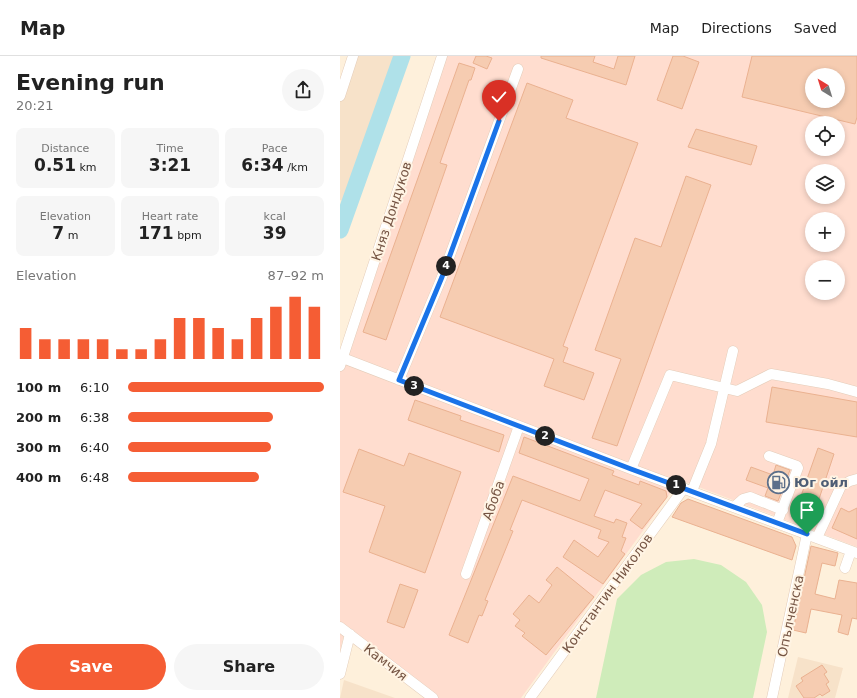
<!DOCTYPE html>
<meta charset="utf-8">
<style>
body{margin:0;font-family:"DejaVu Sans",sans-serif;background:#f6f6f6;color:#222;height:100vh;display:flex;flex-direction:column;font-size:15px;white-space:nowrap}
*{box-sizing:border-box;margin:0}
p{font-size:13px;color:#767676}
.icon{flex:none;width:22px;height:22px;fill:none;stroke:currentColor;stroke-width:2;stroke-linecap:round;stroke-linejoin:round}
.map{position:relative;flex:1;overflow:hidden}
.drawer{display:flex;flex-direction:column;background:#fff;width:340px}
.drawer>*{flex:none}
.needle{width:26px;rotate:322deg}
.fabs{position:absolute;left:465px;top:12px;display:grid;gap:8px}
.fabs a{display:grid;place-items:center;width:40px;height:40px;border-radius:50%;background:#fff;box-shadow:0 2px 6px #0003;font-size:20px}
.pin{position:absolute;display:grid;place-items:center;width:34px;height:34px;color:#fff;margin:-41px -17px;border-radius:50% 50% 50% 0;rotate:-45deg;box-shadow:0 0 4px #0007}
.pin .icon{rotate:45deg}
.km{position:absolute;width:20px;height:20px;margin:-10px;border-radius:50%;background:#222;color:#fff;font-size:11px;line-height:20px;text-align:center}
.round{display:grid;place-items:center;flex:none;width:42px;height:42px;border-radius:21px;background:#f6f6f6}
.summary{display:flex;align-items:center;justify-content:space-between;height:68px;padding:0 16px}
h1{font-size:22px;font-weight:800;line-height:30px}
.stats{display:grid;grid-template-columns:repeat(3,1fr);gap:6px;height:68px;padding:4px 16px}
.stats div{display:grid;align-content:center;border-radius:8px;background:#f6f6f6;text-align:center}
.stats b{font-size:17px;font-weight:800}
.stats small{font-size:11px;font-weight:400}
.stats p{font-size:11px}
.chart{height:112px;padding:8px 16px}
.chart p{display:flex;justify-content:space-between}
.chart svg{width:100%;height:72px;margin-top:4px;stroke:#f55d34;stroke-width:6}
.primary-button{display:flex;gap:8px;margin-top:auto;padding:8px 16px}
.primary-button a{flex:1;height:46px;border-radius:24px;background:#f55d34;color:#fff;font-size:16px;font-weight:800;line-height:46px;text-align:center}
.primary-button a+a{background:#f6f6f6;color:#222}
ul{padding:0 16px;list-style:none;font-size:13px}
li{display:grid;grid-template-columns:64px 48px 1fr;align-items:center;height:30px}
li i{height:10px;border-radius:5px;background:#f55d34}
header{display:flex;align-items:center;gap:24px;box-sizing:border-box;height:56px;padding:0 20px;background:#fff;border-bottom:1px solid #e0e0e0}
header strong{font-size:19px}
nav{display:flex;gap:22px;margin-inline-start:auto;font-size:14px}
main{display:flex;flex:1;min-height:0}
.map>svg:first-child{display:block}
.residential{fill:#f7e2c9}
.commercial{fill:#ffddcf;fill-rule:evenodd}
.green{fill:#cfecba}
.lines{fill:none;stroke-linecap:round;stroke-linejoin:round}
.river{stroke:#afe1e9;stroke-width:17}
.building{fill:#f6ccb1;stroke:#eab190;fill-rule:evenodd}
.minor-casing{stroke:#e4cdba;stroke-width:11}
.minor{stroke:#fff;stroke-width:10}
.route-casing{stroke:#fff;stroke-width:8}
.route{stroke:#1a73e8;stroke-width:5}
.labels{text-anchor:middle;stroke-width:4;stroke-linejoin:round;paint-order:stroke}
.street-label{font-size:13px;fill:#755443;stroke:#fff4e4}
.service-label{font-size:13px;font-weight:bold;fill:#4e5e75;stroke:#fff4e4;text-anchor:start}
</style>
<header>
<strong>Map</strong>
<nav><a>Map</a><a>Directions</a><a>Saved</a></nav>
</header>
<main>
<section class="drawer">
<div class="summary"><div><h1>Evening run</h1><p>20:21</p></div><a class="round"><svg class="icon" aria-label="share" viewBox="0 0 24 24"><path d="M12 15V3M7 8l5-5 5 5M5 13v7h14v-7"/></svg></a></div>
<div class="stats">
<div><p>Distance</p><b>0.51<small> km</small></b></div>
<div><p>Time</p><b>3:21</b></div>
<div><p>Pace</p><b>6:34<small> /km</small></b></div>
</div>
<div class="stats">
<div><p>Elevation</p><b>7<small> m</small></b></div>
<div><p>Heart rate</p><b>171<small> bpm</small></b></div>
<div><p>kcal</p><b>39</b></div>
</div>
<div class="chart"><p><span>Elevation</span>87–92 m</p>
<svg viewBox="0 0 160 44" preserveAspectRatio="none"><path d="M5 44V25M15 44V32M25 44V32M35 44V32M45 44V32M55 44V38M65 44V38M75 44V32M85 44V19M95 44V19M105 44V25M115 44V32M125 44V19M135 44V12M145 44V6M155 44V12"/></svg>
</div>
<ul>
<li><b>100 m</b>6:10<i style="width:100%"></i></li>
<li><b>200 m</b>6:38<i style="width:74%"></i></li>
<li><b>300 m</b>6:40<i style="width:73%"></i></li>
<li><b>400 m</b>6:48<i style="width:67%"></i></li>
</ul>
<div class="primary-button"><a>Save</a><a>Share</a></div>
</section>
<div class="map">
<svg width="517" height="642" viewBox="0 0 517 642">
<rect width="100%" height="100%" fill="#fef0db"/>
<path class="residential" d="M13,0h46l-52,146 -7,-2v-104z
M458,601l45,11 -8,30h-47z
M4,624l51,18h-55z"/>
<path class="commercial" d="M106,0h411v491l-177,-67 -159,218h-88l-88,-67 -5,20v-282zM472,19h26v26h-26zM472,67h26v26h-26zM472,115h26v26h-26zM472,163h26v26h-26zM472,211h26v26h-26z"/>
<path class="green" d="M354,503l27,6 25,17 16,23 5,27 -14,66h-157l21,-99 24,-24 25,-13z"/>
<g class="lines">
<path class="river" d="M0,174l62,-174"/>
</g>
<path class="building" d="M136,0h10l6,2 -5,11 -14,-6z
M201,0h54l-2,6 21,7 4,-13h17l-9,29 -85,-27z
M333,0h10l16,6 -17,47 -25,-9z
M412,0h105v61l-2,7 -113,-27zM472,19h26v26h-26z
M119,7l16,5 -4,12h-2l-29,83 7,2 -61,175 -23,-8z
M187,27l46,17 -7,18 72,25 -75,203 5,2 -5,14 31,11 -10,27 -40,-14 10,-27 -114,-42z
M356,73l61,17 -6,19 -63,-18z
M346,120l25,9 -94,261 -25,-8 29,-79 -26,-9 40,-112 26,9z
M432,331l85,15v35l-91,-15z
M75,344l46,16 -1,4 44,15 -5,17 -91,-32z
M184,381l90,34 -2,4 27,10 1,-4 26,10 1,6 -25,32 -12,-9 12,-16 -37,-14 -11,26 20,7 2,-4 11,4 -5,14 4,1 -5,13 4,3 -22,30 -40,-27 11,-17 24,17 11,-15 -11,-4 3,-8 -79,-30 -12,30 3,1 -28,69 3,1 -6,15 -3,-1 -11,28 -19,-8 64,-159 67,25 9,-22 -70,-26z
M478,392l16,6 -16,48 -17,-6z
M19,393l45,17 5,-13 52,19 -36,101 -56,-21 16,-46 -42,-14z
M436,409l14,5 -12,31 -13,-5 3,-8 -22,-8 5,-13 22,8z
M348,443l104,38 4,9 -4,14 -120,-43 9,-14z
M501,452l8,4 8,-4v31l-25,-11z
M471,490l27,7 -3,13 -13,-3 -7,31 20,5 4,-19 18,3v36l-5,-1 -4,17 -10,-3 4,-17 -31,-6 -5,24 -13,-3z
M217,511l37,30 -48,58 -24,-19 3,-3 -10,-7 5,-6 -7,-6 16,-19 10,8 13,-18 -6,-5z
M60,528l18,6 -14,38 -17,-6z
M482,609l5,7 -3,2 5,8 -3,2 4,7 -8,5 -2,-2 -6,4h-10l-8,-12 7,-5 -2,-3z"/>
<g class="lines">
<defs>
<path id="minor" d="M0,40l13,-40
M0,301l291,112 226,84
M0,310l102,-310
M59,324l43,-103 76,-208
M429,400l28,10 1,2 -21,55
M291,413l39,-94 67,16 34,-17 57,10 29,8
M352,435l19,-47 22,-93
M394,451l9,-8 7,-2 33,13
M477,482l24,-52 9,-5 7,-2
M505,512l6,-17
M126,518l53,-148
M0,571l93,71
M0,618l10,-40
M190,642l154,-210
M432,642l35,-164"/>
</defs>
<use href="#minor" class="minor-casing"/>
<use href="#minor" class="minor"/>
</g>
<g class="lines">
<defs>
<path id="route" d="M159,65l-57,156 -43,103 232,89 176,65"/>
</defs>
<use href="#route" class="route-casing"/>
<use href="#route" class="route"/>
</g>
<defs>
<symbol id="fuel-ring" viewBox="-11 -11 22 22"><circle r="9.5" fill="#fff4e4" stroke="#5c6f8a" stroke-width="1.5"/><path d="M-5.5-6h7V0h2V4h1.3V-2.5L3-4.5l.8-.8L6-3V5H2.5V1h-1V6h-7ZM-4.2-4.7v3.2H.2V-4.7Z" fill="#5c6f8a"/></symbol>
</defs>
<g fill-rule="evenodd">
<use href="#fuel-ring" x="426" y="414" width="25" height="25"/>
</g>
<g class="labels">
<g class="street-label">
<text transform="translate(51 155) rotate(-72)" y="5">Княз Дондуков</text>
<text transform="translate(153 444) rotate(-70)" y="5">Абоба</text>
<text transform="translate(267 537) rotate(-54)" y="5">Константин Николов</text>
<text transform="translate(450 560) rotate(-78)" y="5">Опълченска</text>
<text transform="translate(46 606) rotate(38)" y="5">Камчия</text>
</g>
<g class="service-label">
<text x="454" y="431">Юг ойл</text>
</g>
</g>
</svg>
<div class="fabs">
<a><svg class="needle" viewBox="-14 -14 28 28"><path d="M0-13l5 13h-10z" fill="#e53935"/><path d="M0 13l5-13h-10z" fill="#767676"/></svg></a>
<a><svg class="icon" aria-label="locate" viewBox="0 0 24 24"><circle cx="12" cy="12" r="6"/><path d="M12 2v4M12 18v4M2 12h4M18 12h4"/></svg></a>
<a><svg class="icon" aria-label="layers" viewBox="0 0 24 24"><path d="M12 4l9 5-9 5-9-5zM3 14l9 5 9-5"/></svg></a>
<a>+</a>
<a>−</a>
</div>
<div class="pin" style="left:467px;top:478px;background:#1e9e55"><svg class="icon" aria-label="arrive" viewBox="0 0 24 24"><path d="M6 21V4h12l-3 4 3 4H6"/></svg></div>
<div class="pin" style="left:159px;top:65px;background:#d93025"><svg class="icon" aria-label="check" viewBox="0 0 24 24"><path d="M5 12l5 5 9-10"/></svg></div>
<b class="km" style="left:336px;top:429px">1</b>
<b class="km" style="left:205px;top:380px">2</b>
<b class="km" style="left:74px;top:330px">3</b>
<b class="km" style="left:106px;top:210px">4</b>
</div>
</main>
